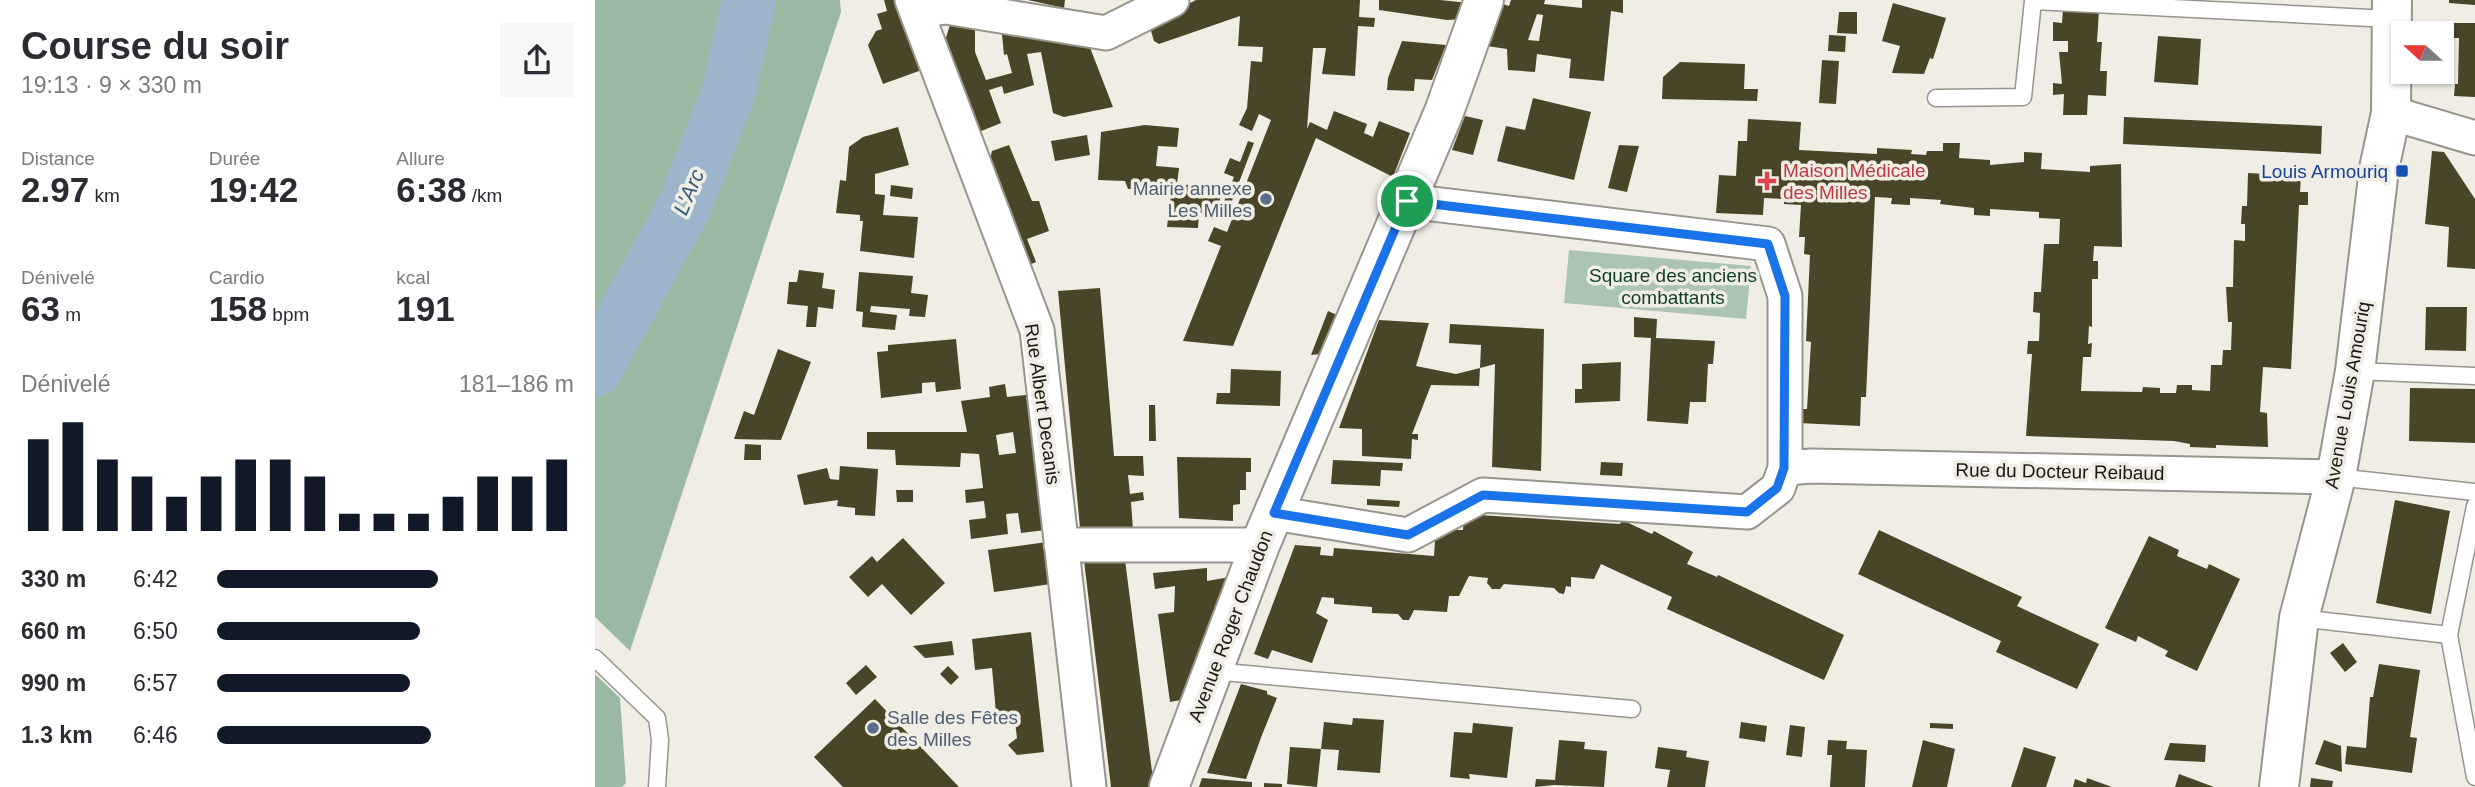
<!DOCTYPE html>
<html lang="fr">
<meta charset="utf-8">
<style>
body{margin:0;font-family:Arial,sans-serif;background:#f7f7f7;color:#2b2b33;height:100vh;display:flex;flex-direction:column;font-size:26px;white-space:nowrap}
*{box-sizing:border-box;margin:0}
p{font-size:23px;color:#7c7c81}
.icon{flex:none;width:38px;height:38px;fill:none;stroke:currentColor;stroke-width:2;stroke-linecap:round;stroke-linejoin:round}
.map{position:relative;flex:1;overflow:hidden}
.side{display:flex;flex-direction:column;background:#fff;width:595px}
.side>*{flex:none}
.needle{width:46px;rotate:291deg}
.buttons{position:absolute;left:1796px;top:21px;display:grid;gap:14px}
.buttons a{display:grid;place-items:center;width:63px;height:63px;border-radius:0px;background:#fff;box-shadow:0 2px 5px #0004;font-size:35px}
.pin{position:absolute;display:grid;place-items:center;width:60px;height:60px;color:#fff;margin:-30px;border:4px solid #fff;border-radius:50%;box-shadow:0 2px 7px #0007}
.round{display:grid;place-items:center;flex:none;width:74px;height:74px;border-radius:0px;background:#f7f7f7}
.head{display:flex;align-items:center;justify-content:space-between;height:119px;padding:0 21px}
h1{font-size:38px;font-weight:800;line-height:52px}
.metrics{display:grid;grid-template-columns:repeat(3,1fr);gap:10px;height:119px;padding:7px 21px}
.metrics div{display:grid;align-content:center}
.metrics b{font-size:35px;font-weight:800}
.metrics small{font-size:19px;font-weight:400}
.metrics p{font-size:19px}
.chart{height:196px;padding:14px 21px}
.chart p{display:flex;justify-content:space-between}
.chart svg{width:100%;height:126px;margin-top:7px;stroke:#111827;stroke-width:6}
ul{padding:0 21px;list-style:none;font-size:23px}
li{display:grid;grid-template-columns:112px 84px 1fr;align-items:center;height:52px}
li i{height:18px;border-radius:9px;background:#111827}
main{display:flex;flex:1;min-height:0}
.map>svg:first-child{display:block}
.green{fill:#abc5b1}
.forest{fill:#9bb8a2}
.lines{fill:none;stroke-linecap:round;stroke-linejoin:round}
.river{stroke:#9cb5cd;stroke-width:54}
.building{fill:#4a4428;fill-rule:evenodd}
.service-casing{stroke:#97958c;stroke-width:19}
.minor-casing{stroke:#97958c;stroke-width:37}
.tertiary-casing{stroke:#97958c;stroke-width:42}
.service{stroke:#fff;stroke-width:16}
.minor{stroke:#fff;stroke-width:33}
.tertiary{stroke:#fff;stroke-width:38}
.route-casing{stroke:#fff;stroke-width:14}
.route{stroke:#1a73e8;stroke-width:9}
.transit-dot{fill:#1a4fb4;stroke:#f0eee4;stroke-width:2.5}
.health-dot{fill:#e0444e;stroke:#f0eee4;stroke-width:2.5}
.service-dot{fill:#5c6f8a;stroke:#f0eee4;stroke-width:2.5}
.labels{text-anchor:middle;stroke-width:7;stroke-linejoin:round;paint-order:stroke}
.health-label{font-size:19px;fill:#be3a42;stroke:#f0eee4;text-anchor:start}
.transit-label{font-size:19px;fill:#164399;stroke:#f0eee4;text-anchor:end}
.service-label{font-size:19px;fill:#4e5e75;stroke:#f0eee4;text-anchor:end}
.park-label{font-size:19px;fill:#0d3f21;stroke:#f0eee4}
.street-label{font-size:19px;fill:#1a1916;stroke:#f0eee4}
.water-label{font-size:21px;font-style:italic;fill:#335b7f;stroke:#f0eee4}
</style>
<main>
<section class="side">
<div class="head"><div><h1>Course du soir</h1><p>19:13 · 9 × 330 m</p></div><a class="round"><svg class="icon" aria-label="share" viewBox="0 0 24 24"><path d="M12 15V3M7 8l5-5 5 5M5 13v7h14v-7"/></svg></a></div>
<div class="metrics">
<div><p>Distance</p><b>2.97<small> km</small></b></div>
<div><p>Durée</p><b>19:42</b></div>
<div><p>Allure</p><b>6:38<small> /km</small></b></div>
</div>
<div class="metrics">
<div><p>Dénivelé</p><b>63<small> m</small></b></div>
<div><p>Cardio</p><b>158<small> bpm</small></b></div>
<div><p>kcal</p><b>191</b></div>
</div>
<div class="chart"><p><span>Dénivelé</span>181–186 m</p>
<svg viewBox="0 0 160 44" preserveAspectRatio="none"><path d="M5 44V12M15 44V6M25 44V19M35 44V25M45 44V32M55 44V25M65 44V19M75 44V19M85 44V25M95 44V38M105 44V38M115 44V38M125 44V32M135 44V25M145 44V25M155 44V19"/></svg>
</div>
<ul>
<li><b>330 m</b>6:42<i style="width:62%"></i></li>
<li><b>660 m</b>6:50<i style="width:57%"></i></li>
<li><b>990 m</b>6:57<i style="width:54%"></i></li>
<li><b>1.3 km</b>6:46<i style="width:60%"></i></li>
</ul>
</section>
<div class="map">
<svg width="1880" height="787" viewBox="0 0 1880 787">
<rect width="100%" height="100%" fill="#f0eee4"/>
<path class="green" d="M974,250l182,16 -5,53 -182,-16z"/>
<path class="forest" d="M0,0h245l1,12 -211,639 -35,-34z
M0,674l25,24 6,85 -4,4h-27z"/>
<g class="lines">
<path class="river" d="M0,370l90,-165 44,-114 20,-91"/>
</g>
<path class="building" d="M289,0h24l22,67 -47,17 -15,-39 8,-14 6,-2 -5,-15 10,-3z
M433,0h37l-1,8z
M601,0h164l-1,17 16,1 -1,9 -16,-1 -3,50 -33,-2 4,-26h-13l-6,81 3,-7 17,8 7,-19 33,13 -3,9 9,4 6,-16 31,12 -17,44 -77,-39 -83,208 -50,-5 38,-95 -13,-5 6,-14 13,5 44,-112 -12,-6 -7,17 -13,-6 8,-17 4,-47 11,1 1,-15 -25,-1 2,-30 -81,28 -5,-3 -5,-17z
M784,0h61l29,3 -6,16 -16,1 -68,-10z
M916,0h34l-1,4 38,4v-8h41v13l-12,-2 -7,70 -35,-3 2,-19 -34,-5 -2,18 -27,-2 -1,-21 -20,-3 16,-42 6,2zM942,14l6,1 -4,26 -11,-1z
M1854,0h26v5l-26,-2z
M1298,3l53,15 -13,41 -3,-1 -6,16 -32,-1 8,-27 -18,-5z
M1468,9l36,1 -2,32h5l-2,29h7l-1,25 -18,-1 -1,20h-24l1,-21 -11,1v-12l9,1 -3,-32h9v-11h-15v-19l9,1z
M1244,12h18v22l-20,-1z
M358,15l22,4v33l11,28 26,-7 -5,-19 -3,1 -3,-31 86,16 26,67 -49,10 -11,-4 -12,-61 -14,2 7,31 -30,9 -2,-8 -13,4 12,33 -22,9 -34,-91z
M1854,23h26v74l-21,-1 1,-12h3l1,-46h-10z
M1234,35l17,1 -1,16 -17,-1z
M1563,36l43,3 -3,46 -44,-3z
M807,41l44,4 -14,35 -17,-1 -1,12 -27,-1 1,-12z
M1227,60l17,1 -3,43 -17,-1z
M1085,62l65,2 -1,25h14l-1,12 -95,-2 1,-22z
M938,98l58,14 -17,68 -77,-19 9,-35 19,4z
M870,116l18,4 -10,35 -21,-5z
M1529,117l198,9 -1,28 -198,-10z
M1153,119l53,3 -2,28 78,4v-6l35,2 -1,4 15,1 1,-4h16v-8h17l-1,15 31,2v5l34,-3v-10l18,1 -1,16 49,3v-6l31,-2 1,83 -28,-1 -1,15h5v18h-6v48l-3,-1 -1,18 4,-1 -1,14h-8l-2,34 61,1 1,-5 17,1v5h16l1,-8h15v5l18,1 1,-26h11l1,-15h8l1,-28h-4l-2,-35h7l1,-47 11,1v-17h-4l1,-18h5l1,-33 53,3 -1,16h8v13h-9l-8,164 -28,-2 -3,45 7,1 1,34 -52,-2v3l-26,-1v-3l-16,-3 -148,-5 6,-82h-5l1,-13h11l1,-28 -7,-1 1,-20h7l3,-48h15l1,-25 -21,-1v-6l-49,-3v7l-16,-1v-7l-34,-4 1,-4 -31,-2v7l-19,-1 1,-6 -17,-1 -9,200h-5l-1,29 -62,-3 1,-14h8l4,-67 -5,-1 4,-86 -6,-1 1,-17h-6l2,-32 -17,-1v-5l-20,-1 -1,17 -47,-2 3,-38 17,1 2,-35h9z
M550,125l34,3 -2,19 -19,-1 -2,20 23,2 -2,16 47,4 -9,26 -16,-1 -1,15 -31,-1 4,-32 -21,-7 -22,1 -3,-8 -27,-1 3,-48z
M303,127l11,38 -34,9v20l10,1 -2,20 35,2 -4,41 -54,-7 3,-30h-3v-6l-24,-2 4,-33 6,1 3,-34 14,-10z
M492,135l3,20 -35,6 -4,-20z
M653,141l6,2 -27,71 -7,-3 14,-34 -10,-4 6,-15 10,4z
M414,145l23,56h7l10,30 -22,8 9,23 -9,4 -37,-107 2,-8z
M1024,145l20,1 -12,46 -19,-4z
M1837,151l12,1 31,47v70l-28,-2 2,-40 -24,-3z
M296,185l22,3 -1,11 -22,-3z
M204,270l25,3 -2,15 13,2 -2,19 -15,-2 -2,20h-10l2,-21 -21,-2 2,-22h8z
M264,272l54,4 -2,17 17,2 -3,22 -16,-1 1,-7 -39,-3 -1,6 27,3 -2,15 -33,-3 1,-15 -7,-1z
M505,288l14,168h29l1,20 -16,-1 2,19 13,-2 1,8 -13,2 2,28 -53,-2 -22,-237z
M1831,307h41l-1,44 -41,-1z
M733,311l11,5 -19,38 -9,1z
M1039,317l23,2 -1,19 59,3 -2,23h-5l-2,38h-16l-2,22 -41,-3 4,-83 -17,-1z
M784,320l50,3 -13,43 40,8 24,-6 -1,18 -48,-1 -19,49h6v6l-6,-1 -1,20 -49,-3v-27l-23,-1z
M855,324l94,5 -3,142 -49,-4 3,-103 -15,4 1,-23 -32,-2z
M361,339l5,50 -25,3 -1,-10 -13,1v10l-41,5 -4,-46 11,-1v-6z
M183,349l33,13 -30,78 -47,-1 10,-28 10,4z
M1026,362l-1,39 -45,2v-14h7v-25z
M636,369l50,2 -1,35 -64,-2 1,-11h13z
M410,384l2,13 19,-2 19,135 -24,3 -3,-20 -12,1 2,20 -37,5 -2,-19 17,-2 -2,-17 -18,2 -1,-13 18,-2 -4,-34 -18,-1 -1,14 -64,-2 -1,-15 -28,-1v-17h100l-6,-31 29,-4 -1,-10zM418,432l3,21 -17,2 -3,-20z
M1815,388l65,1v54l-66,-2z
M554,405h6l1,36h-7z
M150,444l16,1v15h-17z
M582,457l74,1v14h-5v18h-6v14l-7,1v16l-54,-3z
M738,460l70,3 -1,8 -21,-1 -1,16 -49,-2z
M1006,462l22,1 -1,13 -22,-1z
M245,466l38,3 -3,47 -20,-1v-7l-18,-2 1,-6 -34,5 -7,-30 30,-7 3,11 9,1z
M301,490h17v12h-16z
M772,499l33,2 -1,6 -32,-2z
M1800,500l55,11 -19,103 -55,-11z
M869,514l156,10 2,-4 30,14 2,-3 39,21 -6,12 30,13 1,-2 126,60 -20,45 -157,-71 5,-12 -71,-33 -7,15 -23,-2v10l-5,-1 -2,8 -5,-1 -5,-5 -50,-4 -4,5h-8l-5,-6 1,-5 -19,-2 -10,20h-10l-2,16 -33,-2 -5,10h-6l-5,-6 -26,-1v-6l-38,-3v-6l-12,-1 -6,16 12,7 -16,43 -40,-13 -4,9 -14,-5 41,-109 26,2 -1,8 13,1 1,-8 100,8 1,-15 14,-11h14z
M1284,530l143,67 -5,9 82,38 -22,45 -81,-37 5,-11 -143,-67z
M1554,536l30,14 -2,6 30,13 2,-5 31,15 -43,92 -32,-15 3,-5 -30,-15 -2,6 -31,-14z
M308,538l42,45 -34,32 -29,-31 -14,13 -19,-20 23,-21 5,6z
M452,542l4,42 -57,8 -6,-42z
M488,552h41l30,235h-43z
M612,568v13l23,-4 -44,122 -16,3 -12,-88 16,-2 1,-26 -20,3 -2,-16z
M436,632l13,120 -27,3 -9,-10 9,-7 -2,-16 -18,2 -5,-56 -17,2 -3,-31z
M357,641l2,14 -29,3 -12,-12z
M1748,643l14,19 -12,10 -15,-19z
M1784,664l41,6 -10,67 7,1 -5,35 -67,-9 2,-18 19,2 4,-51h3z
M271,665l11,12 -21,18 -10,-12z
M353,666l11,11 -8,8 -11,-11z
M646,684l26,7v3l10,4 -15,37 -16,44 -39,-6z
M280,699l84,88h-116l-29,-30z
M758,718l31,2 -4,53 -43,-3 2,-20 -18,-1 3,-27 28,3z
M1146,722l26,4 -2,16 -26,-4z
M878,723l40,4 -6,51 -38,-4 1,5 -20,-2 4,-45 18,1z
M1335,723l23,1v5l-23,-1z
M1195,725l15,2 -3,30 -16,-2z
M964,740l26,2 -1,7 23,2 -3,36 -50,-2 -19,2 1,-8 19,1z
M1233,740l19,1 -1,8 21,1 -2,37h-35l2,-32h-5z
M1328,740l32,9 -8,38h-35z
M1729,740l17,6 1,26 -27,-8z
M1575,743l36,2 -1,17 -41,-2z
M695,747l31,2 -4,38 -30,-3z
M1063,747l29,4 -1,6 23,4 -4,26h-38l3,-17 -15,-2z
M1429,747l32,10 -10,30h-35z
M1584,774l35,13h-39z
M607,778l50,4v5h-53z
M1492,778l25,9h-39l2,-8 11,4z
M1716,778l22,3 -1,6h-22z
M669,783l18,1v3h-18z"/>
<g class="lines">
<defs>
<path id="service" d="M1341,98l87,-1 10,-96 357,18
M1760,371l120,5
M1741,477l139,15
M1704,618l150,17 26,-129
M1854,635l26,142
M0,658l62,60 3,22 -3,47
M618,671l419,38"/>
<path id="minor" d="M317,0l125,330 52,457
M321,11l30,-4 160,26 66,-33
M1796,113l84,25
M1190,468l27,-2 524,11
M679,513l134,22 75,-40 264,17 31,-24 7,-20v-172l-17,-52 -361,-43
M466,545h199"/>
<path id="tertiary" d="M574,787l91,-242 184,-433 40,-112
M1684,787l20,-169 37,-141 19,-106 24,-202 12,-56 1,-113"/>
</defs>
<use href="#service" class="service-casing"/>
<use href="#minor" class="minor-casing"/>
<use href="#tertiary" class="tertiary-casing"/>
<use href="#service" class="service"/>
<use href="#minor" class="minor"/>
<use href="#tertiary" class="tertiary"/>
</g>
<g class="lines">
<defs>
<path id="route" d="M812,201l361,43 17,52 -1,172 -7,20 -30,24 -264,-17 -75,40 -134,-22z"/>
</defs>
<use href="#route" class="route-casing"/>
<use href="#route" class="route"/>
</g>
<rect class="transit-dot" x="1800" y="164" width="14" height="14" rx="3.5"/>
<path class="health-dot" d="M1168.5 170.5h7v7h7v7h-7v7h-7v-7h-7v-7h7z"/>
<g class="service-dot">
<circle cx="671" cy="199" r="7"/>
<circle cx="278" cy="728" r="7"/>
</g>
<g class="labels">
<g class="health-label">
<text x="1188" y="177">Maison Médicale<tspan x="1188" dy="22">des Milles</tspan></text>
</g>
<g class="transit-label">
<text x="1793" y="178">Louis Armouriq</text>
</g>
<g class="service-label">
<text x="657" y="195">Mairie annexe<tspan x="657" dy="22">Les Milles</tspan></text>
<text x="292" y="724" text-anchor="start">Salle des Fêtes<tspan x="292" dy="22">des Milles</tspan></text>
</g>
<g class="park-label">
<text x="1078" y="282">Square des anciens<tspan x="1078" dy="22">combattants</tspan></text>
</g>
<g class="street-label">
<text transform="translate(1752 395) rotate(-80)" y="7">Avenue Louis Amouriq</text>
<text transform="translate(448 404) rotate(82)" y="7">Rue Albert Decanis</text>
<text transform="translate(1465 471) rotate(1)" y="7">Rue du Docteur Reibaud</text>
<text transform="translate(635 626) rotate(-69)" y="7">Avenue Roger Chaudon</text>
</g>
<g class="water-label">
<text transform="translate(94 192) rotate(-67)" y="7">L'Arc</text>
</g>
</g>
</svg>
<div class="buttons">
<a><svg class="needle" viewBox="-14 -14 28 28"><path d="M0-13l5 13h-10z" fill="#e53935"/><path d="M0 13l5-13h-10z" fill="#7c7c81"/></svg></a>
</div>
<div class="pin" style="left:812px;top:201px;background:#1e9e55"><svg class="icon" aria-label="arrive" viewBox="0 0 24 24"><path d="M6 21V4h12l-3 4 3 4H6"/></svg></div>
</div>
</main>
